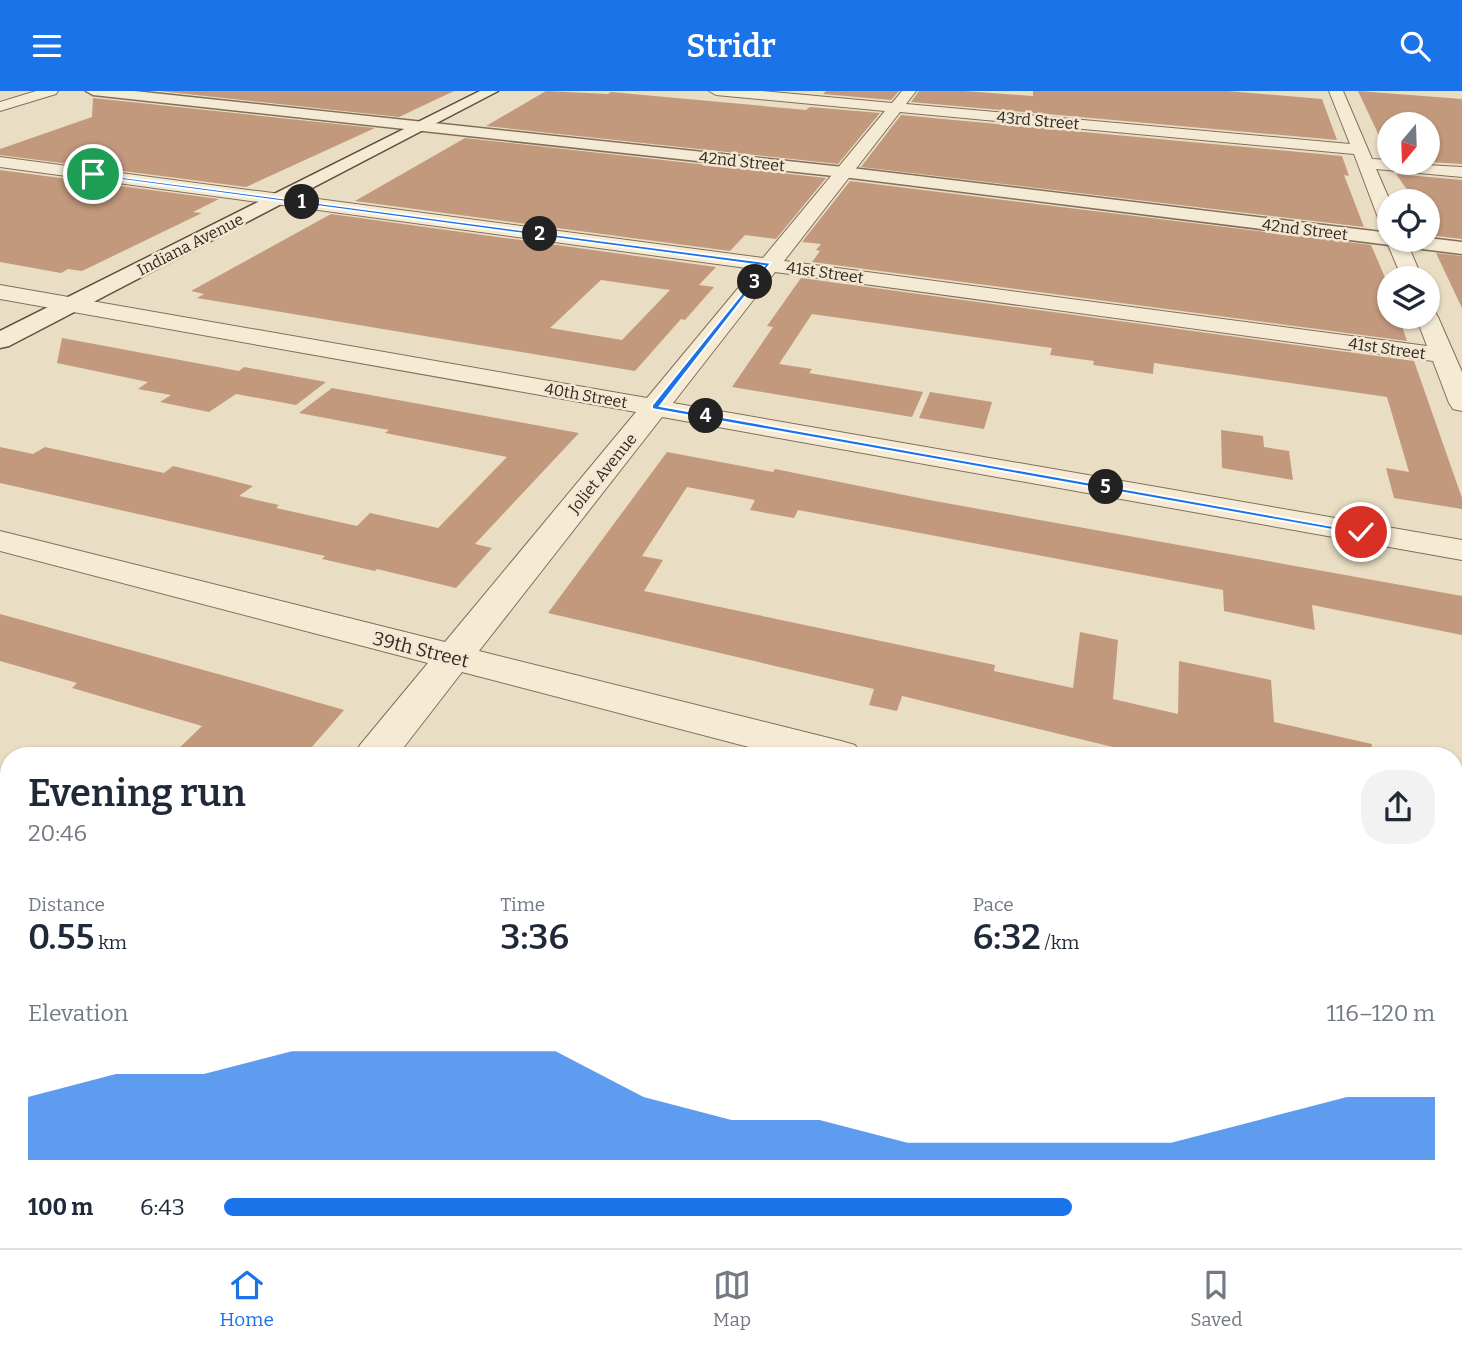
<!DOCTYPE html>
<meta charset="utf-8">
<style>
body{margin:0;font-family:Bitter,serif;background:#f2f2f3;color:#1f2937;height:100vh;display:flex;flex-direction:column;font-size:26px;white-space:nowrap}
*{box-sizing:border-box;margin:0}
p{font-size:23px;color:#747a83}
.icon{flex:none;width:38px;height:38px;fill:none;stroke:currentColor;stroke-width:2;stroke-linecap:round;stroke-linejoin:round}
.map{position:relative;flex:1;overflow:hidden}
.side{position:absolute;left:0px;top:656px;width:1463px;height:502px;display:flex;flex-direction:column;background:#fff;border-radius:28px 28px 0 0;box-shadow:0 2px 5px #0004}
.side>*{flex:none}
.needle{width:46px;rotate:199deg}
.controls{position:absolute;left:1377px;top:21px;display:grid;gap:14px}
.controls a{display:grid;place-items:center;width:63px;height:63px;border-radius:50%;background:#fff;box-shadow:0 2px 5px #0004;font-size:35px}
.pin{position:absolute;display:grid;place-items:center;width:60px;height:60px;color:#fff;margin:-30px;border:4px solid #fff;border-radius:50%;box-shadow:0 2px 7px #0007}
.km{position:absolute;width:35px;height:35px;margin:-18px;border-radius:50%;background:#222;color:#fff;font-size:19px;line-height:35px;text-align:center}
.round{display:grid;place-items:center;flex:none;width:74px;height:74px;border-radius:28px;background:#f2f2f3}
.headline{display:flex;align-items:center;justify-content:space-between;height:119px;padding:0 28px}
h1{font-size:38px;font-weight:600;line-height:52px}
.figures{display:grid;grid-template-columns:repeat(3,1fr);gap:10px;height:119px;padding:7px 28px}
.figures div{display:grid;align-content:center}
.figures b{font-size:35px;font-weight:600}
.figures small{font-size:19px;font-weight:400}
.figures p{font-size:19px}
.chart{height:196px;padding:14px 28px}
.chart p{display:flex;justify-content:space-between}
.chart svg{width:100%;height:126px;margin-top:7px;fill:#1a73e8;opacity:.7}
ul{padding:0 28px;list-style:none;font-size:23px}
li{display:grid;grid-template-columns:112px 84px 1fr;align-items:center;height:52px}
li i{height:18px;border-radius:9px;background:#1a73e8}
header{display:flex;justify-content:space-between;align-items:center;height:91px;padding:0 28px;background:#1a73e8;color:#fff;font-size:32px;font-weight:600}
.tabs{display:flex;justify-content:space-around;align-items:center;height:98px;border-top:2px solid #e0e1e3;background:#fff;font-size:19px;color:#747a83}
.tabs a{display:grid;justify-items:center;gap:4px}
.tabs .on{color:#1a73e8}
.map>svg:first-child{display:block}
.building{fill:#c3997d;fill-rule:evenodd}
.lines{fill:none;stroke-linecap:round;stroke-linejoin:round}
.minor-casing{stroke:#816f5c;stroke-width:2}
.tertiary-casing{stroke:#816f5c;stroke-width:3}
.secondary-casing{stroke:#63503f;stroke-width:3}
.minor{fill:#f5ebd5;fill-rule:evenodd}
.tertiary{fill:#f5ebd5;fill-rule:evenodd}
.secondary{fill:#f5ebd5;fill-rule:evenodd}
.route{fill:#1a73e8;stroke:#fff;stroke-width:2}
.labels{text-anchor:middle;stroke-width:5;stroke-linejoin:round;paint-order:stroke}
.far-street-label{font-size:16px;fill:#33281e;stroke:#f1e7d2}
.street-label{font-size:19px;fill:#33281e;stroke:#f1e7d2}
</style>
<header><svg class="icon" aria-label="menu" viewBox="0 0 24 24"><path d="M4 6h16M4 12h16M4 18h16"/></svg>Stridr<svg class="icon" aria-label="search" viewBox="0 0 24 24"><circle cx="10" cy="10" r="6"/><path d="M15 15l6 6"/></svg></header>
<div class="map">
<svg width="1462" height="1157" viewBox="0 0 1462 1157">
<rect width="100%" height="100%" fill="#e9ddc3"/>
<path class="building" d="M159,0h295l-55,26z
M546,0l62,3 3,-2 195,18 4,-3 70,6 -42,51 -352,-38z
M826,0h73l-8,9 -68,-6z
M919,0h45l69,5v-5h194l95,8 15,41 -426,-38z
M1358,0l104,8v65l-34,-2v-38h-38l-1,33z
M93,7l282,30 -129,59 -246,-32v-6l92,-32z
M901,24l441,41 7,20 -5,-1 20,52 -503,-60z
M465,47l361,40 -50,61 -31,-4 -15,16 -375,-50z
M0,79l219,29 -26,13 9,1 -120,58 -14,-2 -7,4 -61,-11z
M1396,83l66,6v59l-34,-4v-39l-18,-2z
M850,90l521,64 19,44v28h9l8,24 -595,-79 8,-11 -4,-1 5,-6 -19,-2z
M331,123l385,53 -17,18 15,2 -29,33 -4,-1 -46,52 -438,-73 7,-4 -13,-3zM601,189l69,10 -48,50 -72,-12z
M1436,162l26,3v52z
M801,187l613,83 48,137v11l-68,-11 -8,-30 23,4 -22,-75 -233,-34 -1,11 -60,-9 1,-4 -44,-6 2,-7 -240,-34 -33,50 33,5 -3,4 114,19 -11,25 -180,-30 41,-60 -6,-1z
M62,247l177,33 5,-4 82,15 -30,23 -60,-11 -27,18 -49,-10 11,-7 -33,-6 10,-7 -91,-19z
M332,297l247,45 -104,111 17,4 -36,40 -79,-19 -2,2 -53,-12 3,-3 -325,-73v-36l33,7 12,-7 119,26 9,-7 37,9 43,11 -14,10 40,9 -3,3 81,18 13,-13 68,15 69,-71 -122,-24 4,-3 -90,-17z
M930,301l62,10 -8,27 -65,-11z
M1221,339l42,6 1,11 25,4 4,29 -71,-12z
M667,361l106,20 2,-3 154,31 533,96v39l-150,-30 3,25 -91,-19 -1,-21 -425,-80 -4,8 -44,-8 5,-10 -68,-13 -45,69 21,4 -19,31 351,74 -1,6 79,17 7,-56 38,8 -5,59 65,15 1,-53 92,19 3,42 98,22 -2,12h-220l-248,-60 -5,15 -28,-6 5,-16 -326,-76z
M0,523l247,68 97,28 -40,46h-133l31,-30 -130,-38 5,-5 -77,-22z"/>
<g class="lines">
<defs>
<path id="minor" d="M36,0h22l-2,3 -56,17v-9z
M709,0h53l130,12 10,-12h14l-10,13 444,40 -21,-53h14l29,68 18,1v3l72,4v10l-86,-8 14,32v28l-10,-6 -26,-69 -454,-42 -116,149 643,85 -11,-29h12v-7l7,2 3,5 24,55v39l-9,-2 -4,-6 -16,-42 -658,-89 -102,131 789,137v20l-800,-143 -183,234 362,90 14,4 6,11h-78l-321,-84 -65,84h-43l6,-11 68,-82 -428,-112v-20l445,111 191,-230 -636,-113v-14l647,113 107,-129 -754,-102v-10l763,101 122,-147 -169,-16z
M1389,145l1,4h16l16,38h-20l-16,-38z
M1454,801l8,2v40l-8,-2z
M9,1091v59h13l-14,7h-8v-62z
M85,1150h73l3,7h-73z"/>
<path id="tertiary" d="M86,0h48l709,76 547,66v7h38v-2l34,4v12l-619,-77 -750,-82z"/>
<path id="secondary" d="M480,0h18l-489,255 -9,2v-17z"/>
</defs>
<use href="#minor" class="minor-casing"/>
<use href="#tertiary" class="tertiary-casing"/>
<use href="#secondary" class="secondary-casing"/>
<use href="#minor" class="minor"/>
<use href="#tertiary" class="tertiary"/>
<use href="#secondary" class="secondary"/>
</g>
<path class="route" d="M91,82l680,90 -111,143 706,126 -5,3 -709,-126v-4l112,-139 -671,-90z"/>
<g class="labels">
<g class="far-street-label">
<text transform="translate(1038 29) rotate(5)" y="6">43rd Street</text>
<text transform="translate(742 70) rotate(6)" y="6">42nd Street</text>
<text transform="translate(1305 138) rotate(7)" y="6">42nd Street</text>
<text transform="translate(190 153) rotate(-27)" y="6">Indiana Avenue</text>
<text transform="translate(825 181) rotate(8)" y="6">41st Street</text>
<text transform="translate(1387 257) rotate(8)" y="6">41st Street</text>
<text transform="translate(586 304) rotate(10)" y="6">40th Street</text>
<text transform="translate(602 382) rotate(-51)" y="6">Joliet Avenue</text>
</g>
<g class="street-label">
<text transform="translate(421 558) rotate(14)" y="7">39th Street</text>
</g>
</g>
</svg>
<div class="controls">
<a><svg class="needle" viewBox="-14 -14 28 28"><path d="M0-13l5 13h-10z" fill="#e53935"/><path d="M0 13l5-13h-10z" fill="#747a83"/></svg></a>
<a><svg class="icon" aria-label="locate" viewBox="0 0 24 24"><circle cx="12" cy="12" r="6"/><path d="M12 2v4M12 18v4M2 12h4M18 12h4"/></svg></a>
<a><svg class="icon" aria-label="layers" viewBox="0 0 24 24"><path d="M12 4l9 5-9 5-9-5zM3 14l9 5 9-5"/></svg></a>
</div>
<div class="pin" style="left:93px;top:83px;background:#1e9e55"><svg class="icon" aria-label="arrive" viewBox="0 0 24 24"><path d="M6 21V4h12l-3 4 3 4H6"/></svg></div>
<div class="pin" style="left:1361px;top:441px;background:#d93025"><svg class="icon" aria-label="check" viewBox="0 0 24 24"><path d="M5 12l5 5 9-10"/></svg></div>
<b class="km" style="left:302px;top:111px">1</b>
<b class="km" style="left:540px;top:143px">2</b>
<b class="km" style="left:755px;top:191px">3</b>
<b class="km" style="left:706px;top:325px">4</b>
<b class="km" style="left:1106px;top:396px">5</b>
<section class="side">
<div class="headline"><div><h1>Evening run</h1><p>20:46</p></div><a class="round"><svg class="icon" aria-label="share" viewBox="0 0 24 24"><path d="M12 15V3M7 8l5-5 5 5M5 13v7h14v-7"/></svg></a></div>
<div class="figures">
<div><p>Distance</p><b>0.55<small> km</small></b></div>
<div><p>Time</p><b>3:36</b></div>
<div><p>Pace</p><b>6:32<small> /km</small></b></div>
</div>
<div class="chart"><p><span>Elevation</span>116–120 m</p>
<svg viewBox="0 0 160 44" preserveAspectRatio="none"><path d="M0 44V22L10 14L20 14L30 6L40 6L50 6L60 6L70 22L80 30L90 30L100 38L110 38L120 38L130 38L140 30L150 22L160 22V44z"/></svg>
</div>
<ul>
<li><b>100 m</b>6:43<i style="width:70%"></i></li>
</ul>
</section>
</div>
<nav class="tabs">
<a class="on"><svg class="icon" aria-label="home" viewBox="0 0 24 24"><path d="M3 11l9-7 9 7M6 9v11h12V9"/></svg>Home</a>
<a><svg class="icon" aria-label="map" viewBox="0 0 24 24"><path d="M3 6l6-2 6 2 6-2v14l-6 2-6-2-6 2zM9 4v14M15 6v14"/></svg>Map</a>
<a><svg class="icon" aria-label="saved" viewBox="0 0 24 24"><path d="M7 4h10v16l-5-4-5 4z"/></svg>Saved</a>
</nav>
